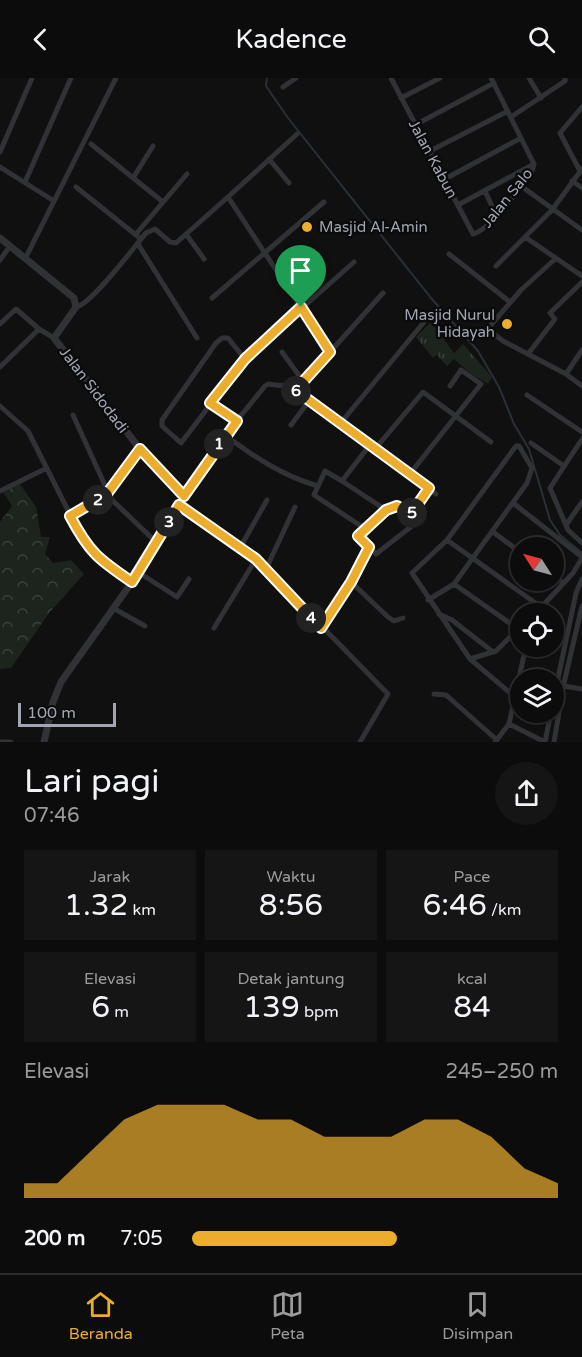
<!DOCTYPE html>
<html lang="id">
<meta charset="utf-8">
<style>
body{margin:0;font-family:"Varela Round",sans-serif;background:#151516;color:#f1f3f6;height:100vh;display:flex;flex-direction:column;font-size:22px;white-space:nowrap}
*{box-sizing:border-box;margin:0}
p{font-size:20px;color:#9a9b9d}
.icon{flex:none;width:33px;height:33px;fill:none;stroke:currentColor;stroke-width:2;stroke-linecap:round;stroke-linejoin:round}
.map{position:relative;height:664px;overflow:hidden}
.drawer{display:flex;flex-direction:column;background:#0c0c0d;flex:1}
.drawer>*{flex:none}
.needle{width:39px;rotate:306deg}
.tools{position:absolute;left:510px;top:459px;display:grid;gap:12px}
.tools a{display:grid;place-items:center;width:54px;height:54px;border-radius:50%;background:#0c0c0d;box-shadow:0 2px 4px #0004,0 0 0 2px #2c2c2e;font-size:30px}
.scale{position:absolute;left:18px;bottom:15px;width:98px;box-sizing:border-box;padding-left:6px;border:3px solid #a1a6b2;border-top:0;font-size:16px;line-height:21px;white-space:nowrap;color:#a1a6b2;-webkit-text-stroke:4px #0b0b0c;paint-order:stroke}
.pin{position:absolute;display:grid;place-items:center;width:51px;height:51px;color:#fff;margin:-62px -26px;border-radius:50% 50% 50% 0;rotate:-45deg;box-shadow:0 0 6px #0007}
.pin .icon{rotate:45deg}
.km{position:absolute;width:30px;height:30px;margin:-15px;border-radius:50%;background:#222;color:#fff;font-size:16px;line-height:30px;text-align:center}
.round{display:grid;place-items:center;flex:none;width:63px;height:63px;border-radius:32px;background:#151516}
.overview{display:flex;align-items:center;justify-content:space-between;height:102px;padding:0 24px}
h1{font-size:33px;font-weight:600;line-height:45px}
.metrics{display:grid;grid-template-columns:repeat(3,1fr);gap:9px;height:102px;padding:6px 24px}
.metrics div{display:grid;align-content:center;border-radius:0px;background:#151516;text-align:center}
.metrics b{font-size:30px;font-weight:600}
.metrics small{font-size:16px;font-weight:400}
.metrics p{font-size:16px}
.chart{height:168px;padding:12px 24px}
.chart p{display:flex;justify-content:space-between}
.chart svg{width:100%;height:108px;margin-top:6px;fill:#ecad2d;opacity:.7}
ul{padding:0 24px;list-style:none;font-size:20px}
li{display:grid;grid-template-columns:96px 72px 1fr;align-items:center;height:45px}
li i{height:15px;border-radius:8px;background:#ecad2d}
header{display:flex;justify-content:space-between;align-items:center;height:78px;padding:0 24px;background:#0c0c0d;font-size:27px;font-weight:600}
.dock{display:flex;justify-content:space-around;align-items:center;height:84px;border-top:2px solid #2c2c2e;background:#0c0c0d;font-size:16px;color:#9a9b9d}
.dock a{display:grid;justify-items:center;gap:3px}
.dock .current{color:#ecad2d}
.map>svg:first-child{display:block}
.grass{fill:url(#grass-tufts)}
.forest{fill:url(#forest-crowns)}
.lines{fill:none;stroke-linecap:round;stroke-linejoin:round}
.stream{stroke:#293036;stroke-width:2}
.minor{stroke:#313236;stroke-width:5}
.tertiary{stroke:#313236;stroke-width:7}
.route-casing{stroke:#fff;stroke-width:12}
.route{stroke:#ecad2d;stroke-width:8}
.poi-dot{fill:#ecad2d;stroke:#0b0b0c;stroke-width:2}
.labels{text-anchor:middle;stroke-width:5;stroke-linejoin:round;paint-order:stroke}
.street-label{font-size:15px;fill:#a1a6b2;stroke:#0b0b0c}
.poi-label{font-size:15px;fill:#a1a6b2;stroke:#0b0b0c;text-anchor:start}
</style>
<header><svg class="icon" aria-label="back" viewBox="0 0 24 24"><path d="M15 5l-7 7 7 7"/></svg>Kadence<svg class="icon" aria-label="search" viewBox="0 0 24 24"><circle cx="10" cy="10" r="6"/><path d="M15 15l6 6"/></svg></header>
<div class="map">
<svg width="582" height="664" viewBox="0 0 582 664">
<defs>
<pattern id="grass-tufts" width="24" height="20" patternUnits="userSpaceOnUse" patternTransform="scale(1.5)"><rect width="24" height="20" fill="#1c241d"/><path d="M3 7l-1-3M5 7V3M7 7l1-3M15 17l-1-3M17 17v-4M19 17l1-3" fill="none" stroke="#3a413b"/></pattern>
<pattern id="forest-crowns" width="20" height="18" patternUnits="userSpaceOnUse" patternTransform="scale(1.5)"><rect width="20" height="18" fill="#1c241d"/><path d="M2 6a3 3 0 1 1 6 0M12 15a3 3 0 1 1 6 0" fill="none" stroke="#3a413b"/></pattern>
</defs>
<rect width="100%" height="100%" fill="#101011"/>
<path class="grass" d="M431,244l23,31 9,-9 29,33 -4,7 -18,-11 -16,-14 -7,7 -11,-12 -3,4 -17,-21z"/>
<path class="forest" d="M20,406l16,23 5,30h9l-5,17 8,9 18,-3 13,14 -35,39 -38,55 -11,1v-147l12,-16 -9,-14z"/>
<g class="lines">
<path class="stream" d="M267,0l-1,8 22,32 143,180 47,53 21,36 15,37 15,25 21,71 10,15 22,18"/>
<path class="minor" d="M391,0l82,156c19,-5 47,-46 59,-63l2,-7
M491,0l43,86
M529,0l12,20
M283,9l13,-9
M401,20l39,-20
M511,39l54,-36v-3
M415,47l79,-42
M91,66l72,58
M0,74l32,-74
M428,74l80,-41
M269,81l20,24
M0,89l54,34
M580,93l-20,-38 22,-26
M133,100l20,-32
M443,102l78,-42
M572,103l10,7
M25,104l46,-104
M521,108l61,44
M76,109l65,52
M485,113l11,24
M228,119l69,-63
M458,127l76,-41
M136,156l51,-60
M186,156l18,25
M525,159l57,39
M138,166l59,94
M449,176l61,48
M25,181l91,-181
M555,181l-34,31 -31,36 4,8 9,7 63,33 16,12
M0,182l10,-14
M496,188l56,-56 30,-41
M212,220l112,-96
M76,229c15,-2 58,-60 70,-74l9,-4 15,13 6,1 52,-46 102,155c-25,28 -22,38 -62,32l-3,2 -40,49 -41,61
M0,246l16,-15 23,20
M282,274l21,29
M330,274l53,-59
M528,276l27,-35 -5,-6 32,-31
M245,281l-17,-21h-6l-6,5 -54,77v6l19,17 64,-84 109,-97
M0,289l39,-38 15,9
M566,296l16,-24
M291,309l145,107
M527,317l55,37
M210,325l27,18
M0,328l28,25 58,115 19,17 27,19
M73,337l35,77
M291,347l18,-24
M339,347l85,-103
M225,357c29,22 58,41 93,51
M582,361l-32,49 18,42 14,13
M531,365l33,23
M369,368l-27,35 44,29 -28,26 18,18 41,-32 -6,-8 18,-26
M375,371l48,-57 68,50
M409,397l72,-91 -20,-14 -11,16
M342,403l-17,-10 -11,24 50,33
M0,413l47,-23
M110,420l46,44
M513,425l69,54
M179,427l77,54 132,135 -28,48
M386,432l11,-4 14,8
M70,438l36,-21 34,-46
M566,447l16,-23
M493,454l27,20
M447,462l94,67
M241,468l26,-46
M266,491l29,-62
M138,494l39,25 12,-18
M554,498l9,7
M351,504l37,35 6,4 9,-3
M454,506l64,45
M428,522l26,-16 73,-101 5,-15 -13,-22h-3l-69,94 -35,33 58,86 45,38
M113,530l32,18
M439,536l13,6 41,32
M535,536l38,-41 9,-15
M214,550l42,-69
M321,551l30,-47 18,-35
M526,568l-17,78 36,18 6,-30
M470,581l26,-8 23,-23
M521,595l27,7
M564,608l18,3
M434,616l12,1 51,45
M554,619l22,-104 6,-14
M0,664h11
M495,664l14,-18
M554,664l10,-59 18,-77"/>
<path class="tertiary" d="M0,160l74,60 2,9 -22,31 86,111 44,47 -52,86 -71,100 -8,20 -9,40"/>
</g>
<g class="lines">
<defs>
<path id="route" d="M301,229l29,45 -30,33 -9,2 138,101 -18,26 -14,-8 -11,4 -28,26 11,11 -18,35 -30,46 -65,-69 -77,-54 -47,77c-34,-23 -43,-30 -62,-66l36,-21 34,-46 44,47 53,-75 -27,-18 35,-44z"/>
</defs>
<use href="#route" class="route-casing"/>
<use href="#route" class="route"/>
</g>
<g class="poi-dot">
<circle cx="307" cy="149" r="6"/>
<circle cx="507" cy="246" r="6"/>
</g>
<g class="labels">
<g class="street-label">
<text transform="translate(433 81) rotate(62)" y="5">Jalan Kabun</text>
<text transform="translate(507 120) rotate(-51)" y="5">Jalan Salo</text>
<text transform="translate(94 312) rotate(53)" y="5">Jalan Sidodadi</text>
</g>
<g class="poi-label">
<text x="319" y="154">Masjid Al-Amin</text>
<text x="495" y="242" text-anchor="end">Masjid Nurul<tspan x="495" dy="17">Hidayah</tspan></text>
</g>
</g>
</svg>
<div class="tools">
<a><svg class="needle" viewBox="-14 -14 28 28"><path d="M0-13l5 13h-10z" fill="#e53935"/><path d="M0 13l5-13h-10z" fill="#9a9b9d"/></svg></a>
<a><svg class="icon" aria-label="locate" viewBox="0 0 24 24"><circle cx="12" cy="12" r="6"/><path d="M12 2v4M12 18v4M2 12h4M18 12h4"/></svg></a>
<a><svg class="icon" aria-label="layers" viewBox="0 0 24 24"><path d="M12 4l9 5-9 5-9-5zM3 14l9 5 9-5"/></svg></a>
</div>
<div class="scale">100 m</div>
<div class="pin" style="left:301px;top:229px;background:#1e9e55"><svg class="icon" aria-label="arrive" viewBox="0 0 24 24"><path d="M6 21V4h12l-3 4 3 4H6"/></svg></div>
<b class="km" style="left:219px;top:366px">1</b>
<b class="km" style="left:98px;top:422px">2</b>
<b class="km" style="left:169px;top:444px">3</b>
<b class="km" style="left:311px;top:540px">4</b>
<b class="km" style="left:412px;top:435px">5</b>
<b class="km" style="left:296px;top:313px">6</b>
</div>
<section class="drawer">
<div class="overview"><div><h1>Lari pagi</h1><p>07:46</p></div><a class="round"><svg class="icon" aria-label="share" viewBox="0 0 24 24"><path d="M12 15V3M7 8l5-5 5 5M5 13v7h14v-7"/></svg></a></div>
<div class="metrics">
<div><p>Jarak</p><b>1.32<small> km</small></b></div>
<div><p>Waktu</p><b>8:56</b></div>
<div><p>Pace</p><b>6:46<small> /km</small></b></div>
</div>
<div class="metrics">
<div><p>Elevasi</p><b>6<small> m</small></b></div>
<div><p>Detak jantung</p><b>139<small> bpm</small></b></div>
<div><p>kcal</p><b>84</b></div>
</div>
<div class="chart"><p><span>Elevasi</span>245–250 m</p>
<svg viewBox="0 0 160 44" preserveAspectRatio="none"><path d="M0 44V38L10 38L20 25L30 12L40 6L50 6L60 6L70 12L80 12L90 19L100 19L110 19L120 12L130 12L140 19L150 32L160 38V44z"/></svg>
</div>
<ul>
<li><b>200 m</b>7:05<i style="width:56%"></i></li>
</ul>
</section>
<nav class="dock">
<a class="current"><svg class="icon" aria-label="home" viewBox="0 0 24 24"><path d="M3 11l9-7 9 7M6 9v11h12V9"/></svg>Beranda</a>
<a><svg class="icon" aria-label="map" viewBox="0 0 24 24"><path d="M3 6l6-2 6 2 6-2v14l-6 2-6-2-6 2zM9 4v14M15 6v14"/></svg>Peta</a>
<a><svg class="icon" aria-label="saved" viewBox="0 0 24 24"><path d="M7 4h10v16l-5-4-5 4z"/></svg>Disimpan</a>
</nav>
